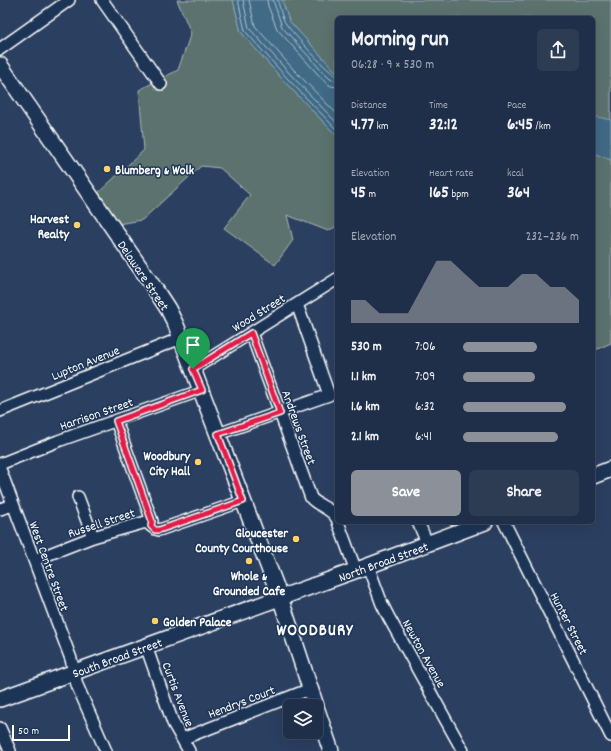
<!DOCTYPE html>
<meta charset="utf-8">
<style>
body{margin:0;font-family:Dekko,sans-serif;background:#2d3b53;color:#f1f3f6;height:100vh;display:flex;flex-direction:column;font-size:15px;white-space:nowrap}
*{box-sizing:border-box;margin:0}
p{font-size:13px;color:#a2a9b4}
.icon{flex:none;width:22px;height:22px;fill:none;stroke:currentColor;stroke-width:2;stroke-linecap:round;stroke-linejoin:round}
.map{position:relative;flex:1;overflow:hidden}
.details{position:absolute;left:335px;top:16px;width:260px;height:508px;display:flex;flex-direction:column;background:#202f49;border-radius:6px;box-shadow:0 4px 16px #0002,0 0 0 1px #3d4a61}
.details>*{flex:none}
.controls{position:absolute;left:283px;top:699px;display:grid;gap:8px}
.controls a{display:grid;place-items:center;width:40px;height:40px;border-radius:6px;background:#202f49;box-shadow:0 4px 16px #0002,0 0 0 1px #3d4a61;font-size:20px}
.scale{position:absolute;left:12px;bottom:10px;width:58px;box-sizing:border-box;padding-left:4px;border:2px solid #fff;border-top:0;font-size:11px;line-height:14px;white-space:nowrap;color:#fff;-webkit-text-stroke:3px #1d3557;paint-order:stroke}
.pin{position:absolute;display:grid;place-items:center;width:34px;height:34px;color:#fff;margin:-41px -17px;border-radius:50% 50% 50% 0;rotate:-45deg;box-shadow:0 0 4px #0007}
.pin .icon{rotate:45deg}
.round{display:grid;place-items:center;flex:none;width:42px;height:42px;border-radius:6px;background:#2d3b53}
.summary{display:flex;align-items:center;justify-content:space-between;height:68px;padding:0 16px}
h1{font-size:22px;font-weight:700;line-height:30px}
.figures{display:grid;grid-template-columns:repeat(3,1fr);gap:6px;height:68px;padding:4px 16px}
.figures div{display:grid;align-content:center}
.figures b{font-size:17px;font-weight:700}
.figures small{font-size:11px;font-weight:400}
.figures p{font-size:11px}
.chart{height:112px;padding:8px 16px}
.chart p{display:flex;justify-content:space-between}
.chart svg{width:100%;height:72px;margin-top:4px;fill:#8c9099;opacity:.7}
.primary-button{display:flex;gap:8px;margin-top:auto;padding:8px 16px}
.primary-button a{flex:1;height:46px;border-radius:6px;background:#8c9099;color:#fff;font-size:16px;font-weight:700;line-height:46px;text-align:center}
.primary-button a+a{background:#2d3b53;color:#f1f3f6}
ul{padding:0 16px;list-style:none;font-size:13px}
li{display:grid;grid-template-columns:64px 48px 1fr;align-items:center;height:30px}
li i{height:10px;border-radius:5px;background:#8c9099}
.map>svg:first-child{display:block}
.green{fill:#5c726e;stroke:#aeb8b6}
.water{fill:#3f6a86;stroke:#8ca6b6}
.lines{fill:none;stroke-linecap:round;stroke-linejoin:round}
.shore{stroke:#b2c3cf;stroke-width:1}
.minor-casing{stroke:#fff;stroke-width:14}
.major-casing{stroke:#fff;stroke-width:18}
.minor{stroke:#1d3557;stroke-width:11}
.major{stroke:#1d3557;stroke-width:15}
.route-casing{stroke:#fff;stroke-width:8}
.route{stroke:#e11d48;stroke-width:5}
.poi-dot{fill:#ffd166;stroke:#1d3557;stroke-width:1.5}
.labels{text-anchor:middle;stroke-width:3;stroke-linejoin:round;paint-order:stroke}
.poi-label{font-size:13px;font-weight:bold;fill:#fff;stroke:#1d3557;text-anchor:end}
.street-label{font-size:13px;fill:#fff;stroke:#1d3557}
.district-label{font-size:17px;font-weight:bold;letter-spacing:1px;fill:#fff;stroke:#1d3557}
</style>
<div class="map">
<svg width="611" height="751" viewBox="0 0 611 751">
<rect width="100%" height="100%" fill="#2b3f61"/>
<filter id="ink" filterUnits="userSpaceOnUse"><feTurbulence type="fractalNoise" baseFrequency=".025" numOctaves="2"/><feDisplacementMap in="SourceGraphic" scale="8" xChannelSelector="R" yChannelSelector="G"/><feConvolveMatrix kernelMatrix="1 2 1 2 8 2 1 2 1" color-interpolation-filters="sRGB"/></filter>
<g filter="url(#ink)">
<path class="green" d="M177,0h56l8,32 42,48 54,56v90l-9,5 -41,-16 6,25 -18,25 -51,-37 26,-33 -30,-27 -19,-2 -59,54 -24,4 -21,-30 47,-44 -5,-60 39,-20 13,-37z
M282,0h329v343l-18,8v-333h-256v55l-48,-52z"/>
<path class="water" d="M233,0h49l7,21 48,52v63l-54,-56 -42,-48z
M593,116l18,4v40l-18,-7z"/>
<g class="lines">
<path class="shore" d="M238,0l7,31 41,46 51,53
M243,0l6,28 41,46 47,49
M249,0l6,26 39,44 43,44
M267,0l1,6 9,23 48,53 6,4 6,1
M273,0l9,27 39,43 9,9 7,2
M278,0c1,7 4,18 8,24 6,8 44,51 51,52"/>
<defs>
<path id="minor" d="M102,0l59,84
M0,49l69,-49
M251,333l60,165c8,9 21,10 26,21
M193,369l144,-90
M0,411l181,-73
M116,421l36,100 -1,5
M218,434l111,-39 -32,-91
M0,464l58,-23 144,-51
M0,469l71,190 6,26 29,66
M78,497l15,40
M0,509l13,-4
M338,522l18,49
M418,522l10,23
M504,522l107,214
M34,560l59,-23 53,-15 9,7 4,1 84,-29
M368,566l14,38 6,12 75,135
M146,646l27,77 16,28
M0,728l10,23
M182,739l128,-50"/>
<path id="major" d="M0,65l155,224 13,20 8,16 104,272 36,109
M593,476l18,-7
M0,699l368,-133 117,-44
M316,707l15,44"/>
</defs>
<use href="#minor" class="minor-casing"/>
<use href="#major" class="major-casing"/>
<use href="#minor" class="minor"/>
<use href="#major" class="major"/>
</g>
</g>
<g class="lines" filter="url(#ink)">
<defs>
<path id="route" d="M251,333l29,80 -62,21 25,67 -84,29h-4l-4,-4 1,-5 -36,-100 86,-31 -9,-21z"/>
</defs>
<use href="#route" class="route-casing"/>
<use href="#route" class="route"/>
</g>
<g class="poi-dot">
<circle cx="107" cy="169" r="4"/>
<circle cx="77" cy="225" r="4"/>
<circle cx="198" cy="462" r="4"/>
<circle cx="296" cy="539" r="4"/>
<circle cx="249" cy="561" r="4"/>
<circle cx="155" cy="621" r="4"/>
</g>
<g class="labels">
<g class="poi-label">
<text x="115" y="174" text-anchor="start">Blumberg &amp; Wolk</text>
<text x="69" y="223">Harvest<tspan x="69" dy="15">Realty</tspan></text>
<text x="190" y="460">Woodbury<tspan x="190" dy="15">City Hall</tspan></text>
<text x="288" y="537">Gloucester<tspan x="288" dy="15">County Courthouse</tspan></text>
<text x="249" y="580" text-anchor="middle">Whole &amp;<tspan x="249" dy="15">Grounded Cafe</tspan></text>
<text x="163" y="626" text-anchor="start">Golden Palace</text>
</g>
<g class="street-label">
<text transform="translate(144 275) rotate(56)" y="5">Delaware Street</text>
<text transform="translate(258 312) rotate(-32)" y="5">Wood Street</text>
<text transform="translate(85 362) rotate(-22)" y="5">Lupton Avenue</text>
<text transform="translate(96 413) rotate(-19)" y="5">Harrison Street</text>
<text transform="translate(300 427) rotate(70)" y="5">Andrews Street</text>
<text transform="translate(101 522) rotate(-18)" y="5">Russell Street</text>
<text transform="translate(383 561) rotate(-20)" y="5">North Broad Street</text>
<text transform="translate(50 566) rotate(70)" y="5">West Centre Street</text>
<text transform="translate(570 623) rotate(63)" y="5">Hunter Street</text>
<text transform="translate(425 653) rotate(61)" y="5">Newton Avenue</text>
<text transform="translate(117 657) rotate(-20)" y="5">South Broad Street</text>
<text transform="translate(179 694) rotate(69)" y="5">Curtis Avenue</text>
<text transform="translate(241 701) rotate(-21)" y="5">Hendrys Court</text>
</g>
<g class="district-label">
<text x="315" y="635">WOODBURY</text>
</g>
</g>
</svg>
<div class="controls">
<a><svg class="icon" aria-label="layers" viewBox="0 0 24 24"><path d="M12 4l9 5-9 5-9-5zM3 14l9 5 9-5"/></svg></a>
</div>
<div class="scale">50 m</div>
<div class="pin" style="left:193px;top:369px;background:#1e9e55"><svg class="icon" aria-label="arrive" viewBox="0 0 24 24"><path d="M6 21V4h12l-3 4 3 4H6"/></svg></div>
<section class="details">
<div class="summary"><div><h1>Morning run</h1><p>06:28 · 9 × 530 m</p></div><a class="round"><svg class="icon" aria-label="share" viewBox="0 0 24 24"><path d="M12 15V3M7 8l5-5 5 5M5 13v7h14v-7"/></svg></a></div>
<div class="figures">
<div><p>Distance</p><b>4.77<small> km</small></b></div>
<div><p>Time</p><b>32:12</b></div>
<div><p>Pace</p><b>6:45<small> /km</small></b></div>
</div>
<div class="figures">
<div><p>Elevation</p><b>45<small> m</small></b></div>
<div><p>Heart rate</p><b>165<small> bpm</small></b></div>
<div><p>kcal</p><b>364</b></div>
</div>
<div class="chart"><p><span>Elevation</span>232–236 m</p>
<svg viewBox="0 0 160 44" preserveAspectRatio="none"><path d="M0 44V30L10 30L20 38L30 38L40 38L50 22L60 6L70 6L80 14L90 22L100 22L110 22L120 14L130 14L140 22L150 22L160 30V44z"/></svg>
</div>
<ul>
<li><b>530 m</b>7:06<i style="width:64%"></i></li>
<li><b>1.1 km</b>7:09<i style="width:62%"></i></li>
<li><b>1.6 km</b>6:32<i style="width:89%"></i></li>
<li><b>2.1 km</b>6:41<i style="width:82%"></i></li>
</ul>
<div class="primary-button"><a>Save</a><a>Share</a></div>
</section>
</div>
